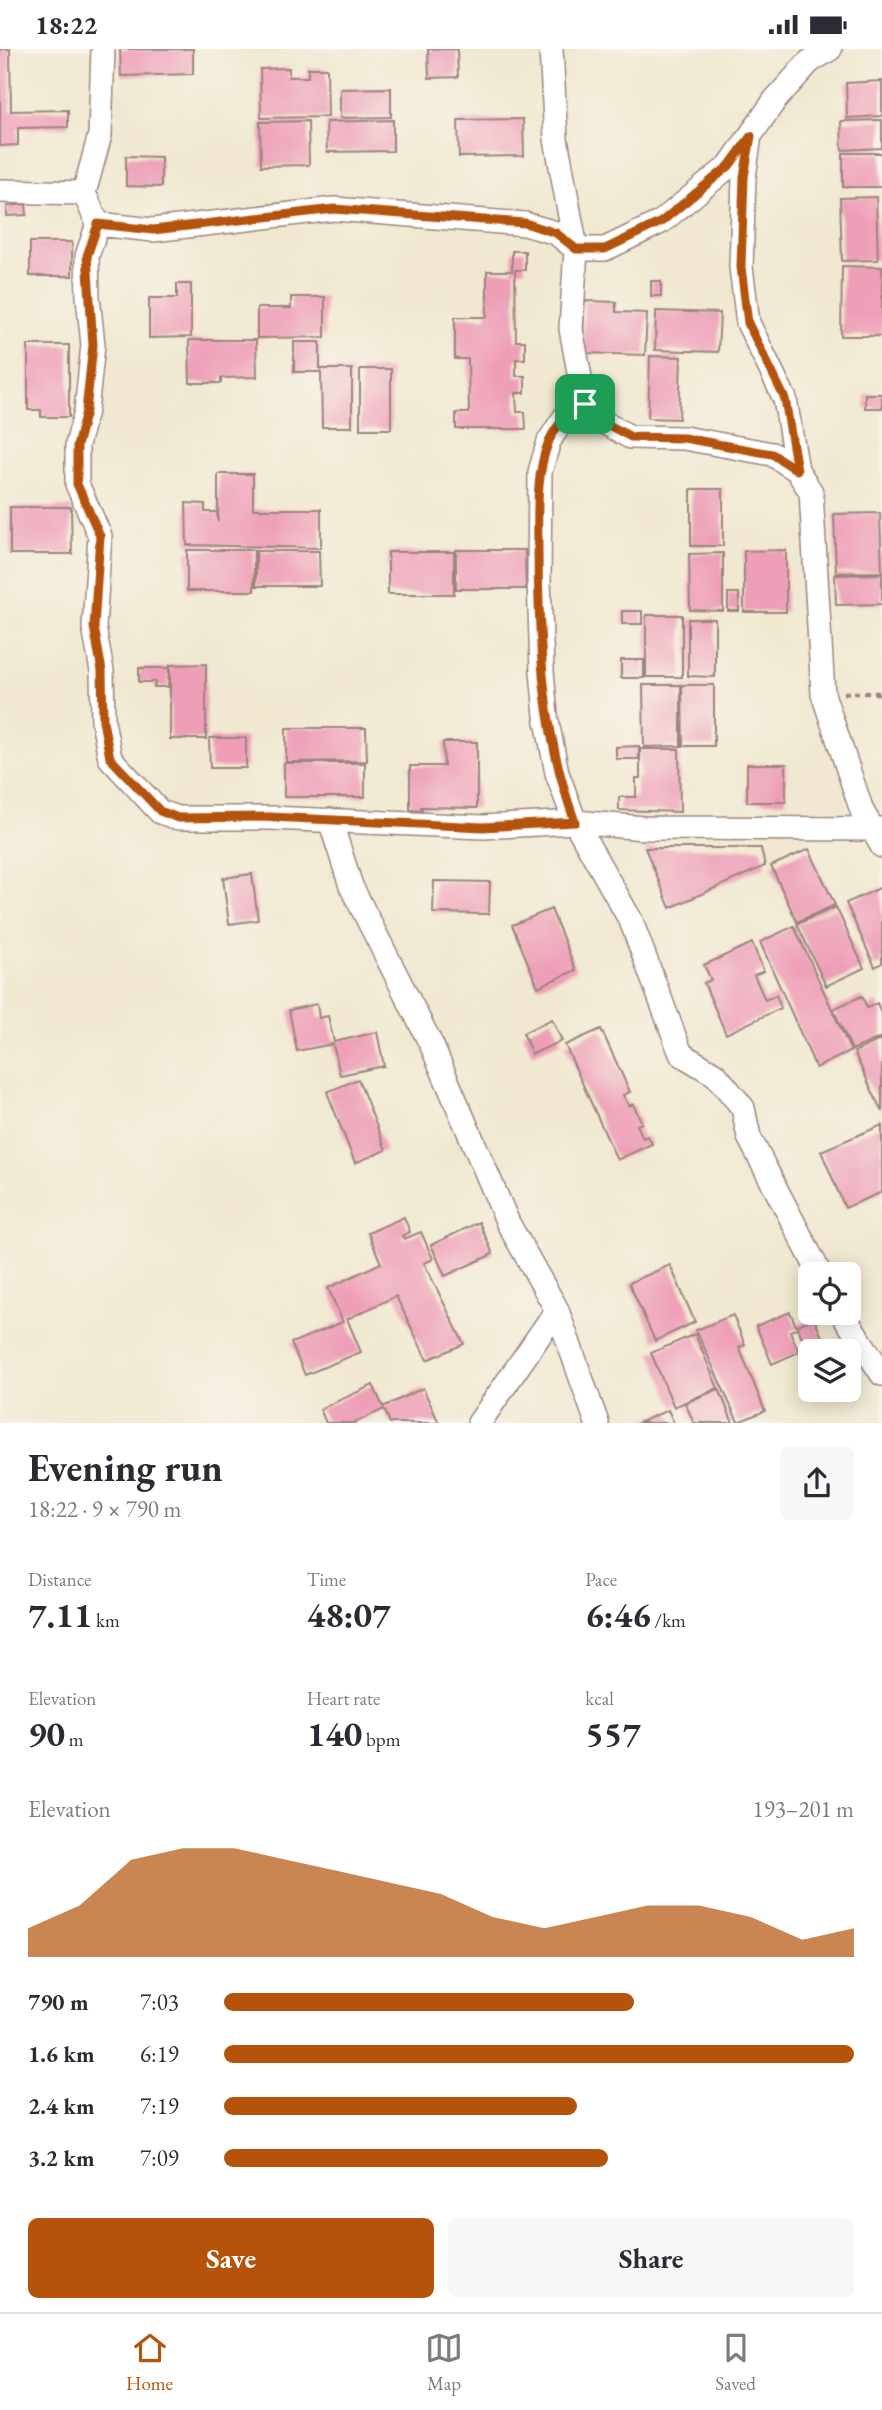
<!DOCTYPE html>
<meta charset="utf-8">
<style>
body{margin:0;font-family:"EB Garamond",serif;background:#f7f7f7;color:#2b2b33;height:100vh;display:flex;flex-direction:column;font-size:26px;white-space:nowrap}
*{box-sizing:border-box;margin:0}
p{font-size:23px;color:#7c7c81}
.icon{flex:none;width:38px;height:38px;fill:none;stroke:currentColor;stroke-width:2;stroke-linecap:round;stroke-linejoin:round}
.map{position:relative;height:1374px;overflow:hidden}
.panel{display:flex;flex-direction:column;background:#fff;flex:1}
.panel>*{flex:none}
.buttons{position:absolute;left:798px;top:1213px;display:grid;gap:14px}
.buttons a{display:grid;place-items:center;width:63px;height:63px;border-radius:10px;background:#fff;box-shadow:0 4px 18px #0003;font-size:35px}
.pin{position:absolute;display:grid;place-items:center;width:60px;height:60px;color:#fff;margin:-30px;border-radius:14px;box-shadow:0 4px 10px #0006}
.round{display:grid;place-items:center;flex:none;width:74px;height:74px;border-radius:10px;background:#f7f7f7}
.head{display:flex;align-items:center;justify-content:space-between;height:119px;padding:0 28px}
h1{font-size:38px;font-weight:700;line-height:52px}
.stats{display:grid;grid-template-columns:repeat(3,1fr);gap:10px;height:119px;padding:7px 28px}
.stats div{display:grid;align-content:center}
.stats b{font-size:35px;font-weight:700}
.stats small{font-size:19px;font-weight:400}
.stats p{font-size:19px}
.chart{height:196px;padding:14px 28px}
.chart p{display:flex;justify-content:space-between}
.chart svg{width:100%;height:126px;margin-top:7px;fill:#b45309;opacity:.7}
.primary-button{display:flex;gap:14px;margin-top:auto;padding:14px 28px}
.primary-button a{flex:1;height:80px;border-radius:10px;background:#b45309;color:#fff;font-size:28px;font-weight:700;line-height:80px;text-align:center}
.primary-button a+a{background:#f7f7f7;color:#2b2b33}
ul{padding:0 28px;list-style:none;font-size:23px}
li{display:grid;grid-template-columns:112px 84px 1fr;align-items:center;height:52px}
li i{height:18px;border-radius:9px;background:#b45309}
.status{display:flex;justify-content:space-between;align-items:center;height:49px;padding:0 35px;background:#fff;direction:ltr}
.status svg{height:19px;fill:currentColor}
.dock{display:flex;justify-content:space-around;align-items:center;height:98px;border-top:2px solid #e1e1e2;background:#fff;font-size:19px;color:#7c7c81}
.dock a{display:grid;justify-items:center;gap:4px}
.dock .current{color:#b45309}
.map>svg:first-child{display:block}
.building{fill:#ee9fb7}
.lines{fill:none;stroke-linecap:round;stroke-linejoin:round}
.street-casing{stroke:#9d847e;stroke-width:26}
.path{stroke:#9d847e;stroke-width:4.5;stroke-dasharray:5 5;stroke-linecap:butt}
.street{stroke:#fff;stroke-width:23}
.route-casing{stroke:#fff;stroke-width:14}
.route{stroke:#b45309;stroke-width:9}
</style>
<div class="status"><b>18:22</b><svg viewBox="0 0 49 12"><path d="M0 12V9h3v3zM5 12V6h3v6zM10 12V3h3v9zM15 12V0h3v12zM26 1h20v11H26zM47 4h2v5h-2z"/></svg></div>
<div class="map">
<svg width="882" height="1374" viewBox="0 0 882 1374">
<rect width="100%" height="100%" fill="#f7f3e8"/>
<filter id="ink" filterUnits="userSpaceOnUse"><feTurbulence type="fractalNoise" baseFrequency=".0143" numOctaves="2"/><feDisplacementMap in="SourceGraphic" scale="14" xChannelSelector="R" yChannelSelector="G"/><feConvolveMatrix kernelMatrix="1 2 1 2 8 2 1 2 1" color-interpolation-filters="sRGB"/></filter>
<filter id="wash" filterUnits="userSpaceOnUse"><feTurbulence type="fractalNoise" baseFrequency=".00686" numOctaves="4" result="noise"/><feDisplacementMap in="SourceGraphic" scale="28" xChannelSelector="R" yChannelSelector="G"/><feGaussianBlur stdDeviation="1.57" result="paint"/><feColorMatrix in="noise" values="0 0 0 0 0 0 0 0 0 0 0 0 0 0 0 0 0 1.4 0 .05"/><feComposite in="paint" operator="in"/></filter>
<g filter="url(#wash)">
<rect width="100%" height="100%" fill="#f0e8d0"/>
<g id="blocks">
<path class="building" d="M0,0h10l1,62 57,-1v17l-50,1v17l-18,1z
M120,0h73v25l-72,2z
M428,0h29l1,28 -29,1z
M289,19v9h19v-9h19l1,49 -67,1 -1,-49z
M882,32v35l-35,2 -1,-35z
M391,39v29l-51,1v-29z
M523,70l1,37 -65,1 -1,-37z
M393,71v31l-66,1 -1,-30z
M882,71v28l-40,2 -1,-29z
M308,72l1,44 -48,1 -1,-44z
M843,104h39v34h-39z
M126,107l35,1v30l-35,-1z
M876,148l2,63 -36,1 -2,-63z
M26,155l1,11 -20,1v-10z
M30,193h42v34h-42z
M512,202h13v19h-10l1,71h9v18h-9v17h9v17h-9l1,19h8l1,17h-70v-16h13l-1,-54h-13v-42h32v-46h25z
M842,217l40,1v69h-41z
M651,232h10v15h-10z
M177,235h14v53l-42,1v-40h28z
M291,248h34v40l-68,1v-30h34z
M584,252l32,1v10l31,1 -2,42 -62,-2z
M656,262l64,2 -2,39 -63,-2z
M189,291h67l1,37 -36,1v5h-31z
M294,293h26v27h32v58h-30l-1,-55h-27z
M28,296h41v72h-28v-7h-13z
M650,307l31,1 -2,62 -31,-1z
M360,320h31v60h-31z
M865,345h17v14h-17z
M218,425h35v35h68v39l-134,-3 -1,-42 19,1v8h12l1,10z
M691,440h32v57h-32z
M10,458h61l1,47h-62z
M880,464l2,59 -46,1 -2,-59z
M187,501h67v41h-67z
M456,501h69l1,39h-70z
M786,501v62h-42v-61z
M256,502h63l1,35h-64z
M388,503h66v42h-66z
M723,504v58l-33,-1 -1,-56z
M882,525v30l-46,1 -1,-30z
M728,544h11v18h-11z
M622,562h20v13h-20z
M646,566h36v62h-36z
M688,570h27v58l-27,-1z
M621,611h23v18h-23z
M206,615v75h-36v-74z
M139,619h30l-1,19h-14l1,-5h-16z
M643,636h38v61l-37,1z
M682,636h32v61h-31z
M286,679h80l1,33 -81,1z
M209,689h37v30h-36z
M443,693h34v66l-56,-1 1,4 -12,-1v-44h34z
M639,697v13h-23v-12z
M640,700h39l1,63 -61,-2v-13h17v-19h4z
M284,714h81v34h-81z
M747,715h39v38h-39z
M645,799h116l4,18 -95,42z
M809,800l26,56 -38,17 -26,-56z
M252,825l6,46 -29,4 -6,-46z
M434,832l56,1 -1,32 -56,-1z
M882,838v76l-7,4 -29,-64z
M836,858l28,61 -38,18 -29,-62z
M551,860l25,61 -38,17 -26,-62z
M794,877l57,125 -35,17 -56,-126z
M752,894l12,28 -10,4 11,25 11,-5 5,13 -55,26 -22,-51 7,-3 -7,-15z
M862,947l5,12 10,-5 5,12v22l-30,13 -19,-41z
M317,955l2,14 9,-2 6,26 43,-10 7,34 -44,9 -7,-31 -36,7 -8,-41z
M552,970l10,22 -30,13 -9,-21z
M601,980l29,63 -7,3 6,11 4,-2 9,19 -5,2 6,13 5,-2 4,8 -35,16 -52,-115z
M882,990v73l-28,-60z
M358,1030l28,71 -31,13 -28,-71z
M882,1076v67l-37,16 -24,-57z
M404,1168l6,15 -8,4 2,3 17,-7 12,27 -9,4 40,81 -37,16 -31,-64 -49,23 14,33 -56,23 -14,-32 52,-21 -15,-34 53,-25 -13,-30z
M479,1173l14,32 -48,22 -14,-31z
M670,1216l25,57 -40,19 -26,-58z
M790,1263l6,14 18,-8 10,24 -17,8 -9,-22 -8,3 9,21 -27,12 -16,-38z
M733,1266l12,30 -6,2 26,64 -27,11 -42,-92z
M695,1285l23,54 -44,19 -23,-54z
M373,1336l10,22 40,-19 16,35h-49l-6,-14 -30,14h-28l-6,-14z
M719,1340l14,34h-39l-9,-20z
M668,1361l6,13h-36z"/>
</g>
</g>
<g filter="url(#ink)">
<use href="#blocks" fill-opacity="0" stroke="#9d847e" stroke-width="2"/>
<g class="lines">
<defs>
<path id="street" d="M103,0l-3,86 -16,58 14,31 55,6 181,-21 191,15 31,9 20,16h29l56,-27 68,-56 46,-66 34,-38 21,-13
M551,0l5,90 20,110 -5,80 14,75 20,19 25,14 54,1 88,16 25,16
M749,93l-5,35 -3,90 7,56 37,76 12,71 14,22 12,202 39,117 20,35
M0,142l84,2
M98,175l-11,32 1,41 5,48 -7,66 -9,34v39l23,52 -6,91 8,44 1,50 7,37 50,54 18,6h92l213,9 92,-5 69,6 238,1
M585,355l-19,11 -17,26 -9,31 -1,107 3,92 4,45 11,57 18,49 56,99 50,133 35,21 27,33 6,29 71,137
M330,771l21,66 81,160 76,177 49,87 40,113
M842,1264l40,61
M479,1374l78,-113"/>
</defs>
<use href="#street" class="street-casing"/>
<path class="path" d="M844,644h38"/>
<use href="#street" class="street"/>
</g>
</g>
<g class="lines" filter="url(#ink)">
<defs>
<path id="route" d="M751,87l-7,41 -3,90 7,56 37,76 12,71 -25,-16 -88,-16 -53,-1 -26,-14 -20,-19c-16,9 -28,19 -36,37 -14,34 -11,75 -11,112 1,95 4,178 37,269l-92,5 -213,-10 -92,1 -18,-7 -50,-53 -7,-37 -1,-50 -8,-44 6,-91 -23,-52v-38l9,-35 7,-66 -6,-89 11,-32 55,6 181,-21 191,14 31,10 20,16h29l56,-27 68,-56z"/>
</defs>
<use href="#route" class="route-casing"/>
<use href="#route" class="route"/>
</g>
</svg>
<div class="buttons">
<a><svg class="icon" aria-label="locate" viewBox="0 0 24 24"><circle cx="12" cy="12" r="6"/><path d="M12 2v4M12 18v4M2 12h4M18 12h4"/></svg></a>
<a><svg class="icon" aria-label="layers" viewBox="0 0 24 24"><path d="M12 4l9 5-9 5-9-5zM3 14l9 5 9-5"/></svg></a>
</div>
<div class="pin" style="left:585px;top:355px;background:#1e9e55"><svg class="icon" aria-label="arrive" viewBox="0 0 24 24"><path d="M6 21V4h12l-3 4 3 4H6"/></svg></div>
</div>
<section class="panel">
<div class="head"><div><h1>Evening run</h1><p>18:22 · 9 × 790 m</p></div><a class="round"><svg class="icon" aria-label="share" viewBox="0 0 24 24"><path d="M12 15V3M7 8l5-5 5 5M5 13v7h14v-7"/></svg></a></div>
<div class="stats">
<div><p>Distance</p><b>7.11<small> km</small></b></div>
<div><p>Time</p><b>48:07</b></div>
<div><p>Pace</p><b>6:46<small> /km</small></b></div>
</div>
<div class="stats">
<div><p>Elevation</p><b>90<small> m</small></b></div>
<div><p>Heart rate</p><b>140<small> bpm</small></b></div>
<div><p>kcal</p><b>557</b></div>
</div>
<div class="chart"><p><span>Elevation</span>193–201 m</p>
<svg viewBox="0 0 160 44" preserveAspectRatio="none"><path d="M0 44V34L10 26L20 10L30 6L40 6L50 10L60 14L70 18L80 22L90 30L100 34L110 30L120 26L130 26L140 30L150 38L160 34V44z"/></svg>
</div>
<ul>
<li><b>790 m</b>7:03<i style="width:65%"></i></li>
<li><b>1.6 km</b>6:19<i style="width:100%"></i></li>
<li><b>2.4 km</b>7:19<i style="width:56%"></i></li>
<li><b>3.2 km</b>7:09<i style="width:61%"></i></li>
</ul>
<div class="primary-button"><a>Save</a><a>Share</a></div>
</section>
<nav class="dock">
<a class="current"><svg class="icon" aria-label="home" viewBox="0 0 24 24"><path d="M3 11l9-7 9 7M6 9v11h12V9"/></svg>Home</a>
<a><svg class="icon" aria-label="map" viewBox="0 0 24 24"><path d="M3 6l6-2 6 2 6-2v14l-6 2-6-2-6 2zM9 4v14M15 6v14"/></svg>Map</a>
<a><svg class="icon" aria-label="saved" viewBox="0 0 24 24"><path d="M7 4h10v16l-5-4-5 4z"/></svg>Saved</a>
</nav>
